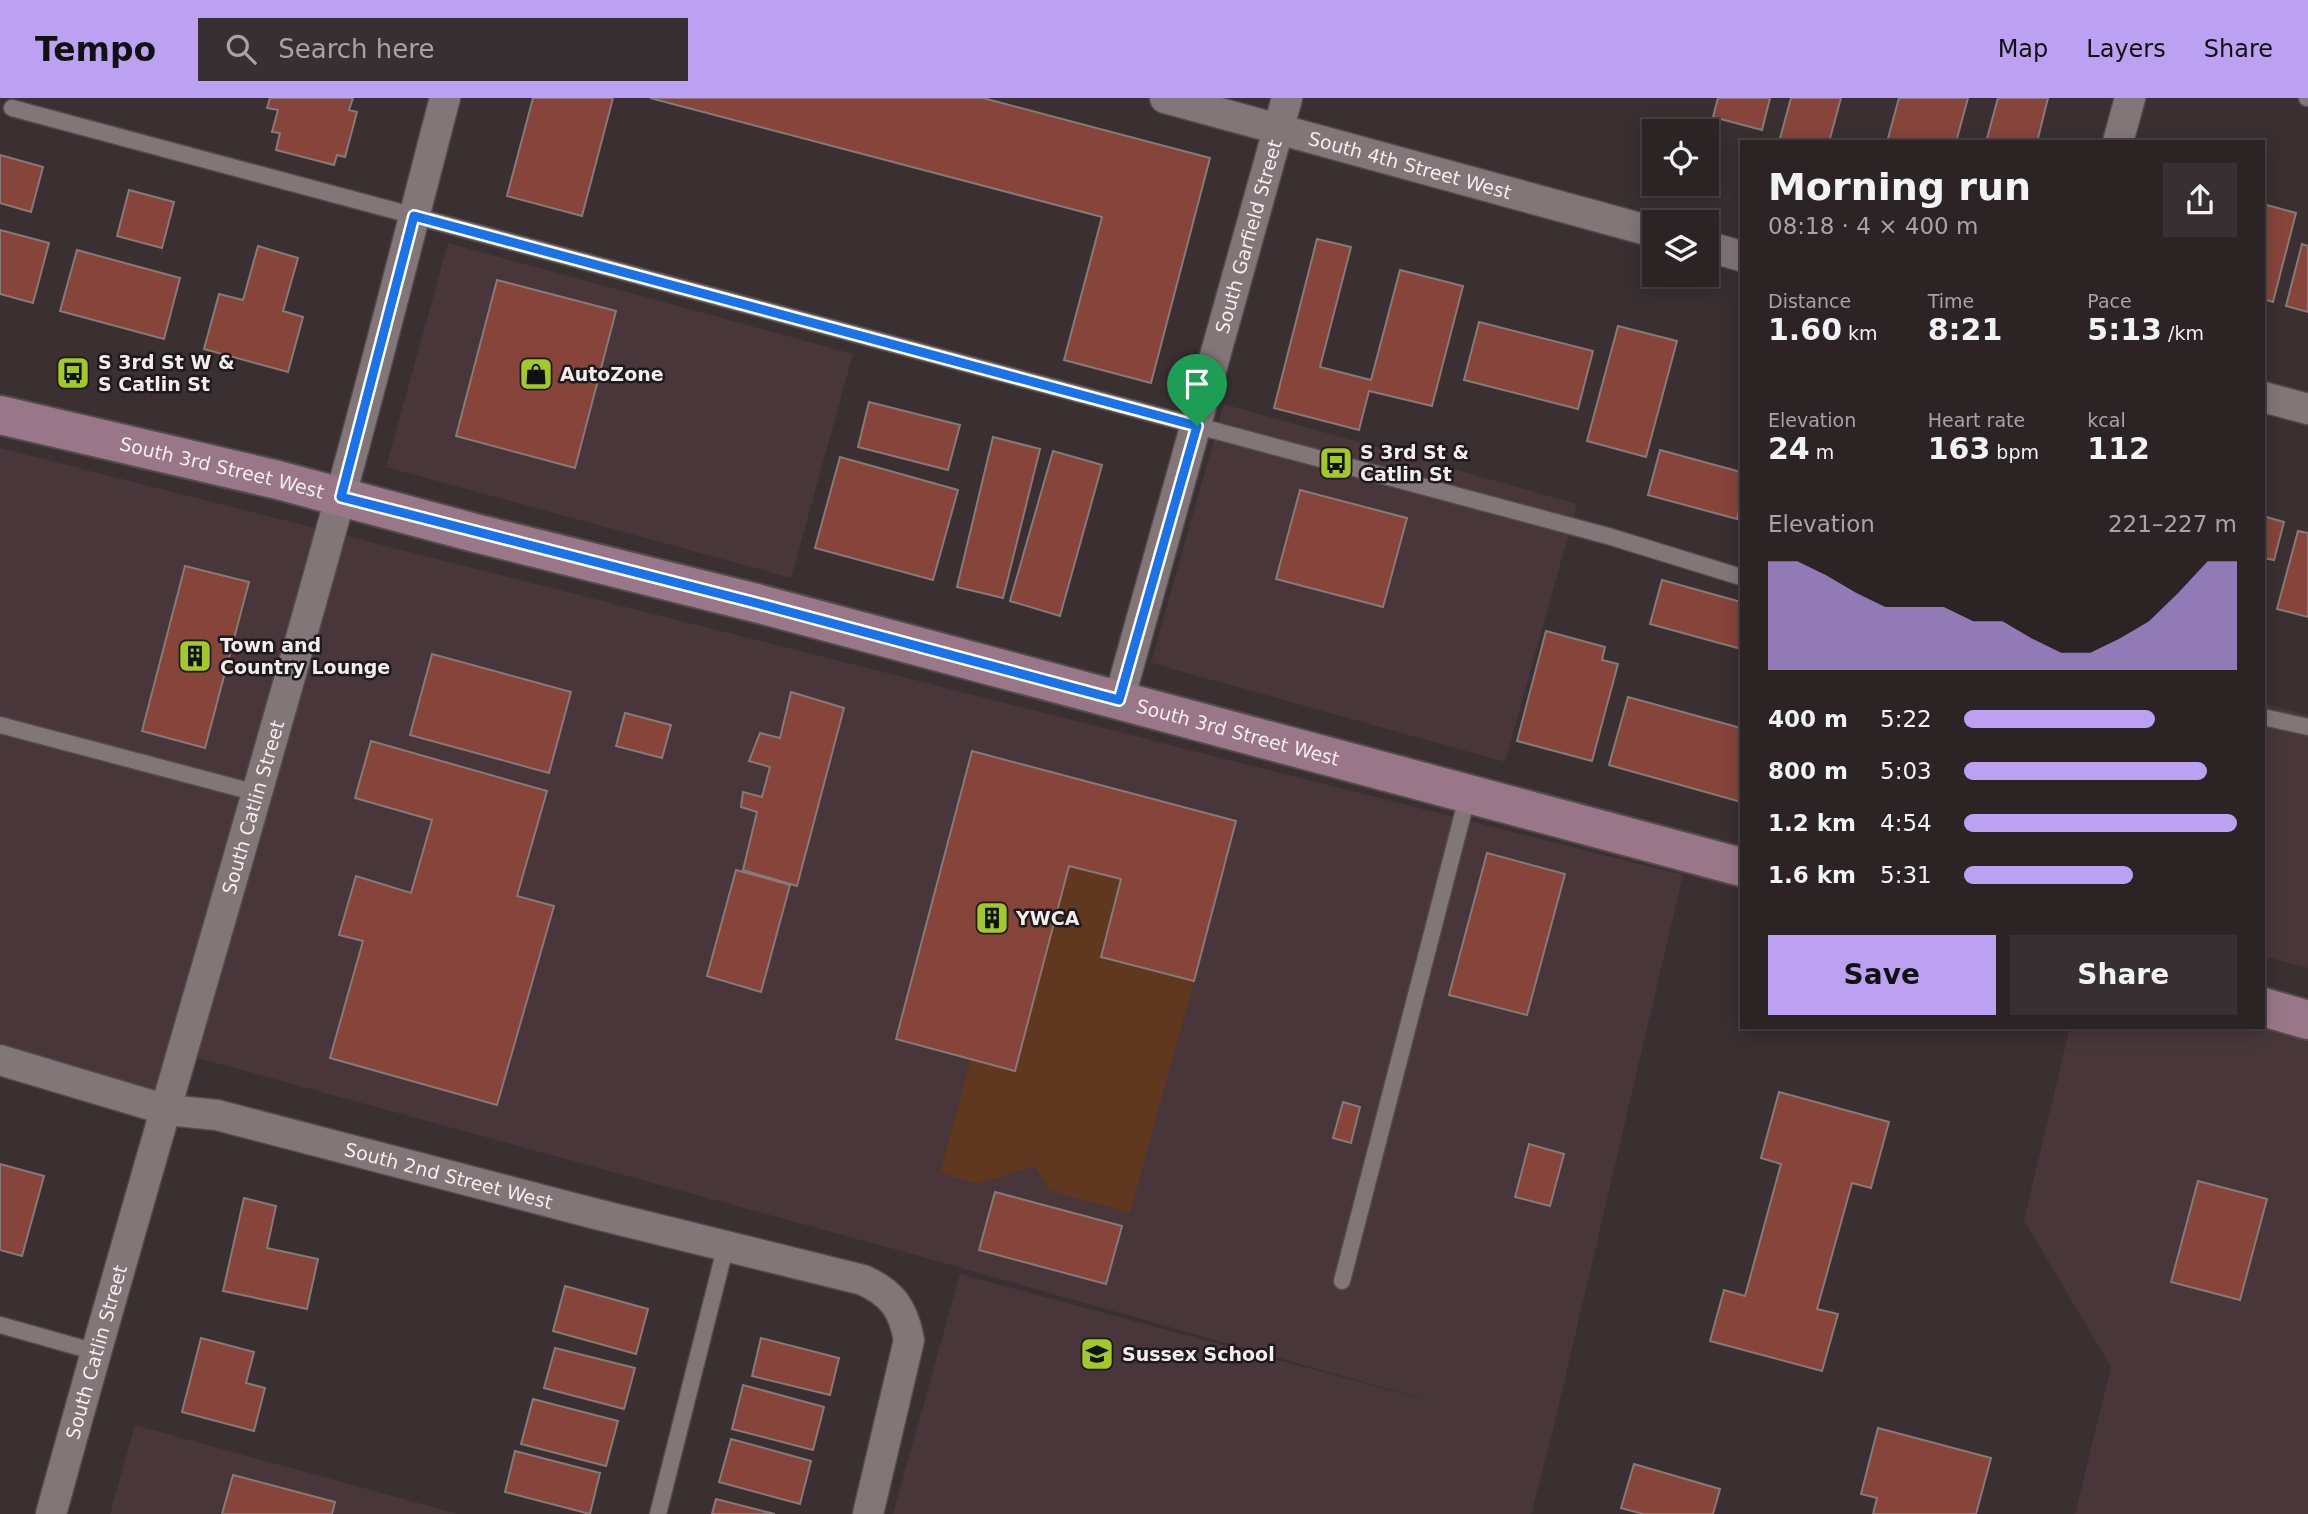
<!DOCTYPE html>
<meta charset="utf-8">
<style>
body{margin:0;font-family:"DejaVu Sans",sans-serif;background:#382f32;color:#f1f3f6;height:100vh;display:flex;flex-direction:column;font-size:26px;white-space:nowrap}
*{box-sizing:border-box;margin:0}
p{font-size:23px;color:#a6a4a7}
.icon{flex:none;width:38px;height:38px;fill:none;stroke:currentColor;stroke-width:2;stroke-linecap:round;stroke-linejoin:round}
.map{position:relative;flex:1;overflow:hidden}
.details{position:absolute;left:1740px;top:42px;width:525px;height:889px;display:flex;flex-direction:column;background:#2c2325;border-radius:0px;box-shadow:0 4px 18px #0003,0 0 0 2px #484042}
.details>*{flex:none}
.tools{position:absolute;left:1642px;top:21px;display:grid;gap:14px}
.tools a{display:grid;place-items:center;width:77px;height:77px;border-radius:0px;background:#2c2325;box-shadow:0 4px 18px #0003,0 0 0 2px #484042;font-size:35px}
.pin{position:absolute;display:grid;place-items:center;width:60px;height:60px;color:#fff;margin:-72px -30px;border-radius:50% 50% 50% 0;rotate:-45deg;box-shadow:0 0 7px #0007}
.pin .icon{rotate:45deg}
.round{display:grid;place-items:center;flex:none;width:74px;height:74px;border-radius:0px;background:#382f32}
.overview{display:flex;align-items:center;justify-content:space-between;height:119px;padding:0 28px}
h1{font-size:38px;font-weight:700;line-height:52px}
.stats{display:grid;grid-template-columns:repeat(3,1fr);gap:10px;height:119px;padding:7px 28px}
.stats div{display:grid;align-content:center}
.stats b{font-size:30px;font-weight:700}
.stats small{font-size:19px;font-weight:400}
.stats p{font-size:19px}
.chart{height:196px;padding:14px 28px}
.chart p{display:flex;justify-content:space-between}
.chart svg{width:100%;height:126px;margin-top:7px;fill:#bca0f2;opacity:.7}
.button{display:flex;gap:14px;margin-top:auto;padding:14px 28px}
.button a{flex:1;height:80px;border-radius:0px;background:#bca0f2;color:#111;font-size:28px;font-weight:700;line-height:80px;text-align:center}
.button a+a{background:#382f32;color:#f1f3f6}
ul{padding:0 28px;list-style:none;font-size:23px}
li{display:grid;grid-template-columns:112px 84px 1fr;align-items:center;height:52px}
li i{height:18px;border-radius:9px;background:#bca0f2}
header{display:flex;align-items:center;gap:42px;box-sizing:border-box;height:98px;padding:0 35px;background:#bca0f2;color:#111}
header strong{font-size:33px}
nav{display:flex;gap:38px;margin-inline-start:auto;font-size:24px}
.search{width:490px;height:63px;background:#382f32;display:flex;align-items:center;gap:18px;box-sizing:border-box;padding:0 24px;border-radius:0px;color:#a6a4a7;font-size:26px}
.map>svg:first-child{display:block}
.built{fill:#48363a}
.green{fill:#5f381f}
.building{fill:#86443b;stroke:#877a78;stroke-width:2}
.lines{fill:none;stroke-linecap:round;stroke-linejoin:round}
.service-casing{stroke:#544b4c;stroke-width:19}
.minor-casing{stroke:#544b4c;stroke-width:33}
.secondary-casing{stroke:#544b4c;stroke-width:42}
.service{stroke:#837678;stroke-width:16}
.minor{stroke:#837678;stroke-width:30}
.secondary{stroke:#978;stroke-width:38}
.route-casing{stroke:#fff;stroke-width:14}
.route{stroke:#1a73e8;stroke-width:9}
.labels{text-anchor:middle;stroke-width:5;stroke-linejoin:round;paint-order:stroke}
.street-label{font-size:19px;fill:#f5eeef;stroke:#1e191a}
.poi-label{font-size:19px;font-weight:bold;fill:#f5eeef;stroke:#1e191a;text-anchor:start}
</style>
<header>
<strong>Tempo</strong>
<div class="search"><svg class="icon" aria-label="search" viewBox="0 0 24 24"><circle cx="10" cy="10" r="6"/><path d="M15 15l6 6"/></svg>Search here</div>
<nav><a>Map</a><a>Layers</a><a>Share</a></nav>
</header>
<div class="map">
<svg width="2308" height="1416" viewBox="0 0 2308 1416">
<rect width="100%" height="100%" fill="#3a2f31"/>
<path class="built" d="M448,145l405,111 -62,224 -405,-111z
M1224,306l353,100 -72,258 -354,-99z
M0,350l1683,427 -131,559 -21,80h-638l67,-240 492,133 -533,-151 -736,-202 -16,56 -167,-47z
M2263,605l45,12v253l-45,-12z
M2263,922l45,13v481h-233l36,-147 -87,-147 46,-193h193z
M135,1327l105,29 218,60h-348z"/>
<path class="green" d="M1069,768l52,13 -20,78 93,24 -64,232 -81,-23 -15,-24 -55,18 -39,-11 31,-114 44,11z"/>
<path class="building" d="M270,0h83l-4,12 8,2 -12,45 -8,-2 -3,10 -58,-15 4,-17 -8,-1 6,-22 -11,-2z
M533,0h80l-31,118 -75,-20z
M650,0h333l227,60 -59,225 -87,-23 38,-143z
M1718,0h52l-8,32 -49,-13z
M1791,0h50l-12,44h-50z
M1899,0h69l-12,44h-69z
M1998,0h50l-11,44h-51z
M0,57l43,12 -12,45 -31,-9z
M129,92l45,12 -12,46 -45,-12z
M2263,106l33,9 -23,89 -10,-3z
M0,132l49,13 -16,60 -33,-9z
M1317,141l34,8 -31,120 51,13 29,-110 63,16 -31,120 -63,-15 -10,39 -85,-22z
M2302,146l6,2v66l-22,-6z
M258,148l40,12 -15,53 20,6 -15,55 -84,-23 15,-55 24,6z
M77,152l103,28 -16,61 -104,-28z
M497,182l119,31 -41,157 -119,-32z
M1479,224l114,29 -15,58 -114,-29z
M1618,228l59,15 -31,116 -59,-16z
M869,304l91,23 -12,45 -90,-23z
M993,339l47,12 -37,149 -46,-11z
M1660,352l81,22v30l-4,17 -89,-24z
M1053,353l49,14 -42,151 -50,-15z
M840,359l118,33 -25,90 -118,-32z
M1300,392l107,28 -24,89 -107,-28z
M2263,418l21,6 -10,38 -11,-2z
M2298,433l10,2v84l-31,-8z
M185,468l64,16 -44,166 -63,-17z
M1662,482l79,22v47l-91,-25z
M1546,533l59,16 -3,13 16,4 -26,97 -75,-20z
M432,556l139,38 -22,81 -139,-38z
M791,594l53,16 -47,178 -54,-16 14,-58 -16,-5 2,-15 19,5 8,-30 -21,-6 11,-28 20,5z
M1628,599l113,31v74l-132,-37z
M625,615l46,12 -9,33 -46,-12z
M371,643l176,50 -30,105 37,10 -57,199 -167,-47 33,-117 -24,-6 17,-59 55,17 21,-73 -77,-22z
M972,653l264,70 -42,160 -93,-24 20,-78 -52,-13 -54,205 -119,-32z
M1487,755l78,21 -38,141 -78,-20z
M736,772l54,15 -29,107 -54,-16z
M1779,994l110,30 -18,66 -19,-5 -35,126 21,5 -16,57 -112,-30 14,-51 21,6 36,-132 -20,-6z
M1343,1004l17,5 -9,36 -18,-5z
M1529,1046l35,10 -14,52 -35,-9z
M0,1066l44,12 -22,80 -22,-6z
M2198,1083l69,18 -27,101 -69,-18z
M995,1094l127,34 -16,58 -127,-34z
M244,1100l32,8 -9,42 51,11 -11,50 -84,-18z
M565,1188l83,23 -12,45 -83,-23z
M201,1240l53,14 -8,31 19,5 -11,43 -72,-19z
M761,1240l78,20 -9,37 -78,-19z
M555,1250l80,20 -11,41 -80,-21z
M743,1287l81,22 -11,43 -81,-21z
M533,1301l85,22 -12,45 -85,-22z
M1878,1330l113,30 -15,56h-103l4,-16 -16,-4z
M731,1341l80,22 -11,43 -81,-22z
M515,1353l85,22 -10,41 -85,-22z
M1634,1366l86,25 -7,25h-70l-22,-6z
M233,1377l102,27 -3,12h-110z
M716,1401l59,15h-63z"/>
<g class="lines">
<defs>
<path id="service" d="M2307,0h1
M12,10l1596,428 133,41
M2263,619l45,10
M0,627l257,68
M1342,1183l126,-487
M0,1227l96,27
M658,1416l68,-269"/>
<g id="minor">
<path id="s1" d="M1165,0l489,134"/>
<path d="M2118,44l12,-44"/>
<path d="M1706,148l35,10"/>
<path d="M2263,299l45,12"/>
<path id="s2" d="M1119,602l168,-602"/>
<path id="s3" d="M0,962l167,50 50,5 379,99 267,66c29,13 40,28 46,60l-41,174"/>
<path id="s4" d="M51,1416c93,-340 196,-676 289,-1016 37,-133 70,-267 105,-400"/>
</g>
<g id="secondary">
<path id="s5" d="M0,317l278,65 197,53 281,70 985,264"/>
<path d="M2263,909l45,13"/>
</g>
</defs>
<use href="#service" class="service-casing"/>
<use href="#minor" class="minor-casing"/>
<use href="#secondary" class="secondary-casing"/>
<use href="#service" class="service"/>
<use href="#minor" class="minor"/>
<use href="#secondary" class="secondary"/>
</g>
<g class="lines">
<defs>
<path id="route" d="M414,118l783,210 -78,274 -363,-97 -415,-106z"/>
</defs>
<use href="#route" class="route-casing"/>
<use href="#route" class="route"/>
</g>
<defs>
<symbol id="bus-square" viewBox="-11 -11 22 22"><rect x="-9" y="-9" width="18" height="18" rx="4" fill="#a2c928" stroke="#1e191a"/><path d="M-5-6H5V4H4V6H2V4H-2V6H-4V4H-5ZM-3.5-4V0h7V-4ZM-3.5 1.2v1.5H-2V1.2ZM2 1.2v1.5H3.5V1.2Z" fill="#111"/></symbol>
<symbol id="shop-square" viewBox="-11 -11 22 22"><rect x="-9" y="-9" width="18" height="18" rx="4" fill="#a2c928" stroke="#1e191a"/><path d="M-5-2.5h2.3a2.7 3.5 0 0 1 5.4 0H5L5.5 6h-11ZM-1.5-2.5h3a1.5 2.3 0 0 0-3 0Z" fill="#111"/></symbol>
<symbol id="building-square" viewBox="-11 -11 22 22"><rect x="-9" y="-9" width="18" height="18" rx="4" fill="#a2c928" stroke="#1e191a"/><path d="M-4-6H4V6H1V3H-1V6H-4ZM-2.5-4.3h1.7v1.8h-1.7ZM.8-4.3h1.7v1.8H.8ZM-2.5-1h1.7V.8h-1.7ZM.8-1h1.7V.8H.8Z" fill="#111"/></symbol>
<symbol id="school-square" viewBox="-11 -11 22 22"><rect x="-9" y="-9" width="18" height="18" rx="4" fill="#a2c928" stroke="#1e191a"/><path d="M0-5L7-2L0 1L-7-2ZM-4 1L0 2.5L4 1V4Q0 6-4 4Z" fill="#111"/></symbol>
</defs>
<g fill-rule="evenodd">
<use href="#bus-square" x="54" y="256" width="38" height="38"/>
<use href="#shop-square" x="517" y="257" width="38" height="38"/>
<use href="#bus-square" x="1317" y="346" width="38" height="38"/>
<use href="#building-square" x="176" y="539" width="38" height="38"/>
<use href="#building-square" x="973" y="801" width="38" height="38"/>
<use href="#school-square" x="1078" y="1237" width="38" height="38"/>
</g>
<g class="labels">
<g class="street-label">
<text dy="7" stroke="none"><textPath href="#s1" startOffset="254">South 4th Street West</textPath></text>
<text dy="7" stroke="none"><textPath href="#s2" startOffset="481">South Garfield Street</textPath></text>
<text dy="7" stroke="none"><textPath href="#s5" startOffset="228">South 3rd Street West</textPath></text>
<text dy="7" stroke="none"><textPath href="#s5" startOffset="1278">South 3rd Street West</textPath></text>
<text dy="7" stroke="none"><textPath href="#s4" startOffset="735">South Catlin Street</textPath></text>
<text dy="7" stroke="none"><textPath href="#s3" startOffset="464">South 2nd Street West</textPath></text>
<text dy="7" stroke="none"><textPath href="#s4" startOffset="168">South Catlin Street</textPath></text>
</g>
<g class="poi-label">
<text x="98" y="271">S 3rd St W &amp;<tspan x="98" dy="22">S Catlin St</tspan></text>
<text x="560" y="283">AutoZone</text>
<text x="1360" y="361">S 3rd St &amp;<tspan x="1360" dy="22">Catlin St</tspan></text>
<text x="220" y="554">Town and<tspan x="220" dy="22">Country Lounge</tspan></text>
<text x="1016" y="827">YWCA</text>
<text x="1122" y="1263">Sussex School</text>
</g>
</g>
</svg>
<div class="tools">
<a><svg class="icon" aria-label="locate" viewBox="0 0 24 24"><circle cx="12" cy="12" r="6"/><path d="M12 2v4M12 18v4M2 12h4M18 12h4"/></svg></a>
<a><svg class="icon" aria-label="layers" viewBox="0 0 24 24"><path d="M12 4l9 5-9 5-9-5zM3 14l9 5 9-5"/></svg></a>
</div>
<div class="pin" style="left:1197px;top:328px;background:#1e9e55"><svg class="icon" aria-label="arrive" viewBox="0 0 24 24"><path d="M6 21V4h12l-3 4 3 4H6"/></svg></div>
<section class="details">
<div class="overview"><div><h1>Morning run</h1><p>08:18 · 4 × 400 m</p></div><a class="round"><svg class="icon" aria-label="share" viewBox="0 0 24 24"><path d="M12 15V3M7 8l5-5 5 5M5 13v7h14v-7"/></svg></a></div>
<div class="stats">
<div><p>Distance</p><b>1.60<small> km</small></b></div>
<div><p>Time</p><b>8:21</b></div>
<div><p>Pace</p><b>5:13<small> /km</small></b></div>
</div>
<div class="stats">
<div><p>Elevation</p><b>24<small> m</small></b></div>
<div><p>Heart rate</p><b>163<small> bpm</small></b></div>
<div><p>kcal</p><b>112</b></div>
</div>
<div class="chart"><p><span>Elevation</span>221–227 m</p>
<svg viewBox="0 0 160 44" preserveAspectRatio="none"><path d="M0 44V6L10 6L20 11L30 17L40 22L50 22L60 22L70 27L80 27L90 33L100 38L110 38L120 33L130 27L140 17L150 6L160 6V44z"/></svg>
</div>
<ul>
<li><b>400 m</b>5:22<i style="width:70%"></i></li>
<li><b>800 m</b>5:03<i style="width:89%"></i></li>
<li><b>1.2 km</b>4:54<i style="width:100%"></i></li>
<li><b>1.6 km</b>5:31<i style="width:62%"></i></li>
</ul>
<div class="button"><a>Save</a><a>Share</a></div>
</section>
</div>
